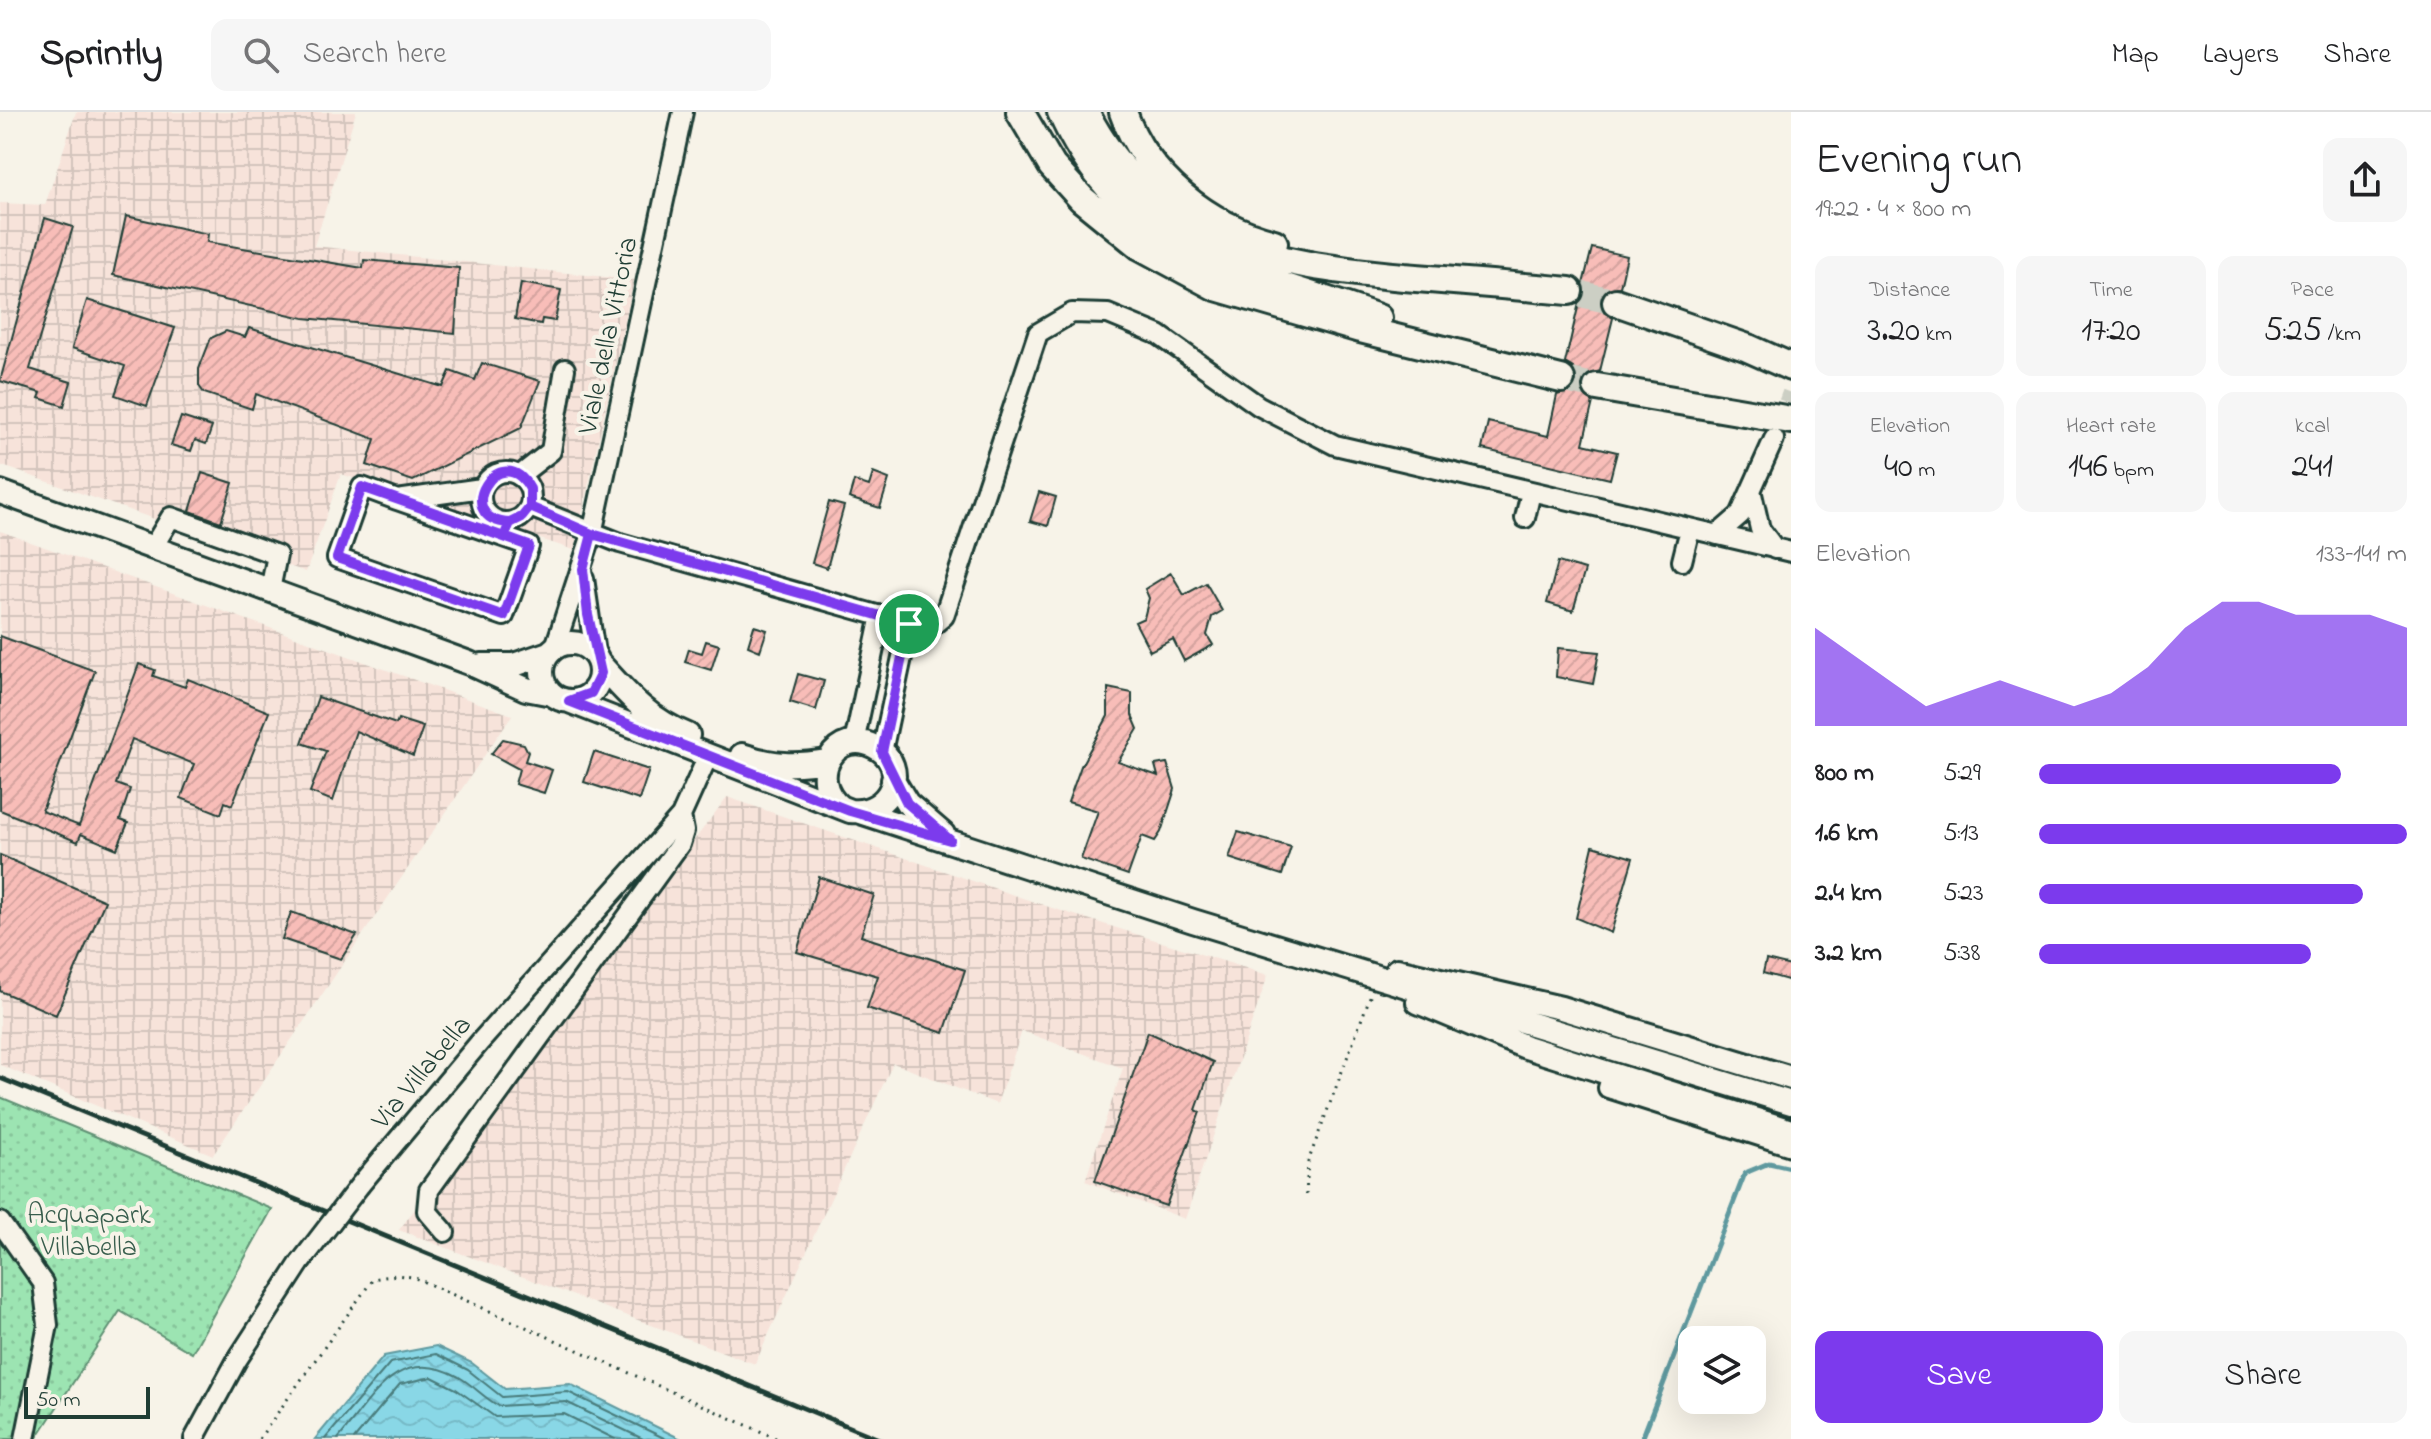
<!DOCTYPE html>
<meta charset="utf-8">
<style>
body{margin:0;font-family:"Indie Flower",sans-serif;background:#f6f6f6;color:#202124;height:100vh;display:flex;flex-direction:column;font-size:30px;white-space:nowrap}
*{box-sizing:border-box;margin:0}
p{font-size:26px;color:#757577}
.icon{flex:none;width:44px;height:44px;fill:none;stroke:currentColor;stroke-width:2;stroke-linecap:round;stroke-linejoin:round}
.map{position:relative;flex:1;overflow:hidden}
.panel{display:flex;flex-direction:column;background:#fff;width:640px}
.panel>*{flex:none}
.buttons{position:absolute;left:1678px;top:1214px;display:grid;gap:16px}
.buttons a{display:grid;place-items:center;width:88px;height:88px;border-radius:16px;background:#fff;box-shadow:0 8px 32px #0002;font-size:40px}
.scale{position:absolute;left:24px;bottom:20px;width:126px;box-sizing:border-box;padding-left:8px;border:4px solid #1f3d34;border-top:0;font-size:22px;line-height:28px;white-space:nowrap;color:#1f3d34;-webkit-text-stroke:6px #f7f3e8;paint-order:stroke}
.pin{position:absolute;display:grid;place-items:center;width:68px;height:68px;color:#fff;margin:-34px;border:4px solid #fff;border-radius:50%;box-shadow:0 2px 8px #0007}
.round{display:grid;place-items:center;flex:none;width:84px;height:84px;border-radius:16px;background:#f6f6f6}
.head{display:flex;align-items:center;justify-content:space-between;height:136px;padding:0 24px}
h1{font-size:44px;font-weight:600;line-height:60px}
.figures{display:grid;grid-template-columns:repeat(3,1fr);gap:12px;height:136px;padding:8px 24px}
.figures div{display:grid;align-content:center;border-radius:16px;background:#f6f6f6;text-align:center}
.figures b{font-size:34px;font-weight:600}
.figures small{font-size:22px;font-weight:400}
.figures p{font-size:22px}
.chart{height:224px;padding:16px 24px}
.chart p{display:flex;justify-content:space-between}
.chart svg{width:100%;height:144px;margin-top:8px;fill:#7c3aed;opacity:.7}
.button{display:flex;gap:16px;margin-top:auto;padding:16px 24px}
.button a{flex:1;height:92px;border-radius:16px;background:#7c3aed;color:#fff;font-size:32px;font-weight:600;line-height:92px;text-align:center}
.button a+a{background:#f6f6f6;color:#202124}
ul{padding:0 24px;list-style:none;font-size:26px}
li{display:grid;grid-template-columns:128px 96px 1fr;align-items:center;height:60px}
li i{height:20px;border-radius:10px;background:#7c3aed}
header{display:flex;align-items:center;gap:48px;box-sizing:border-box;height:112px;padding:0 40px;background:#fff;border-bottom:2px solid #e0e0e0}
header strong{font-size:38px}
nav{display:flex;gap:44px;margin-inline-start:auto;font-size:28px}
.search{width:560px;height:72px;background:#f6f6f6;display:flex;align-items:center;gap:20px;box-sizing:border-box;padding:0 28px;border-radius:16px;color:#757577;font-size:30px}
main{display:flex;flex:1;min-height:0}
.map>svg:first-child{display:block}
.industrial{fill:url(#industrial-grid)}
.park{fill:url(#park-dots);stroke:#5e9073;stroke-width:2}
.water{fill:url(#water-waves);stroke:#5f999f;stroke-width:2}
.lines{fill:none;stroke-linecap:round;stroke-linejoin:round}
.shore{stroke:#497b7b;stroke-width:2}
.stream{stroke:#5f999f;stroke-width:5}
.building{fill:url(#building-hatch);stroke:#1f3d34;stroke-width:2}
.minor-tunnel{stroke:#cccfc4;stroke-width:18;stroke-dasharray:18 9;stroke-linecap:butt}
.highway-tunnel{stroke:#cccfc4;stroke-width:26;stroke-dasharray:26 13;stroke-linecap:butt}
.minor-casing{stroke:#1f3d34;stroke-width:24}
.major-casing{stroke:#1f3d34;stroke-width:28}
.highway-casing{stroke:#1f3d34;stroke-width:32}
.path{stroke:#1f3d34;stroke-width:3;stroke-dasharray:2 6;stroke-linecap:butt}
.minor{stroke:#f7f3e8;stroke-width:18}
.major{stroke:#f7f3e8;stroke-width:22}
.highway{stroke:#f7f3e8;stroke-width:26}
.rail{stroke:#1f3d34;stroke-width:5}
.minor-bridge-casing{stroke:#1f3d34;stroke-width:24;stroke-linecap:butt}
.minor-bridge{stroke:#f7f3e8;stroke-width:18}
.route-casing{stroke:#fff;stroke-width:16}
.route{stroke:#7c3aed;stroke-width:10}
.labels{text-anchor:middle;stroke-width:8;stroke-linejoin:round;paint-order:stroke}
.street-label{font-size:28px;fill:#1f3d34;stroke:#f7f3e8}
.park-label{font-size:28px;fill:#385e4d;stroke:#f7f3e8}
</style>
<header>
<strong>Sprintly</strong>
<div class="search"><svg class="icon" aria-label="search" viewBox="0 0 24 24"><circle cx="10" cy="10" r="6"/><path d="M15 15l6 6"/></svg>Search here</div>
<nav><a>Map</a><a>Layers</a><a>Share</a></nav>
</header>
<main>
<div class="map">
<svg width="1791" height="1327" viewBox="0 0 1791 1327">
<defs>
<pattern id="industrial-grid" width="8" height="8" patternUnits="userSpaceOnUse" patternTransform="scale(2)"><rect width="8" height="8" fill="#f7e3da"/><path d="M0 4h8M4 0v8" fill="none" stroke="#d3c4bc"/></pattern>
<pattern id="park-dots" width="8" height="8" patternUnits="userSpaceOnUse" patternTransform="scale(2)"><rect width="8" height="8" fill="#9ce4b2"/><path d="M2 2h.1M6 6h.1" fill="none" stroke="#86c49a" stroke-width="1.8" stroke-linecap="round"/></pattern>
<pattern id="water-waves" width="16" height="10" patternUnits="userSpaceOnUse" patternTransform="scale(2)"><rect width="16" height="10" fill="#89d7e6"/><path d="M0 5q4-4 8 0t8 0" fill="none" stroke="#76b9c6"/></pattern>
<pattern id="building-hatch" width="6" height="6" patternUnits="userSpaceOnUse" patternTransform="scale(2)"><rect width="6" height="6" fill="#f8bdb8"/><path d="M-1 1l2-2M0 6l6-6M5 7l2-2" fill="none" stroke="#d4a39f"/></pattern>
</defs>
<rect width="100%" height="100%" fill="#f7f3e8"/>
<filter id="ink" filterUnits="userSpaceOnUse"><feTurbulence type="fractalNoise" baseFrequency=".0125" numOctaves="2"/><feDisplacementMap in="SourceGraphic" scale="16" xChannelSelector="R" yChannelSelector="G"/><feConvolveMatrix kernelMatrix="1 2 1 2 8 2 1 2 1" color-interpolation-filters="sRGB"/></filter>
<g filter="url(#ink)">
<path class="industrial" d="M76,0h280l-42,134 320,34 -60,270 -233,-76 -35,98 -306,-107v-262l45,2z
M0,419l512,184 -299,440 -213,-90z
M727,685l322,110 219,68 -83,244 -100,-38 38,-113 -101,-37 -25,73 -104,-41 -138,301 -356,-134z"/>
<path class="park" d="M0,985l272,112 -80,144 -72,-42 -84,128h-36z"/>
<path class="water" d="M436,1234l36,17 33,26 65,-5 111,55h-366l69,-83z"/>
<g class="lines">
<path class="shore" d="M325,1327l65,-76 46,-9 32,16 34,27 66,-5 98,47
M338,1327c35,-42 60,-95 121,-62 14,8 25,21 40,29l67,-4 77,37
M354,1327l46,-55 32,-7 24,12 39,28 69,-3 51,25"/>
<path class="stream" d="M1642,1327l103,-266 24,-10 22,5"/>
</g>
<path class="building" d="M126,104l82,18 -1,8 156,26 1,-8 95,8 -4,65 -151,-15 -191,-43z
M45,106l28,9 -43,142 41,13 -7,24 -25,-8 2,-5 -41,-12z
M1592,136l35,8 -7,31 -14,2 -5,9 2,14 10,6 -13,53 -15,5 -4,9 1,8 11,9 -10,42 34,8 -7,27 -128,-30 6,-27 60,14 9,-41 15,-4 5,-9 -4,-14 -8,-5 14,-60 6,-10 -2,-9z
M521,171l40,7 -6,31 -13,-2 -1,5 -26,-5z
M87,188l88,28 -28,78 -32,-11 10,-29 -53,-18z
M249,216l194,59 7,-16 25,9 7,-17 58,18 -19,47 -108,53 -46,-16 8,-26 -119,-45 -4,15 -48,-16 -5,-7v-17l12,-31 15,-7 19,6z
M181,305l31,10 -6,17 -11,-4 -4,11 -20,-6z
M202,361l31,10 -12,39 -31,-11z
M873,361l16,6 -9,29 -31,-10 5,-17 15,5z
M1039,380l17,5 -8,29 -18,-5z
M829,390l15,4 -17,62 -15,-5z
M1558,450l27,8 -12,41 -26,-8z
M1171,461l13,22 22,-12 16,28 -10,6 -5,18 6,10 -29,16 -11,-22 -23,12 -15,-29 9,-4 5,-20 -4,-9z
M754,514l13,4 -7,21 -12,-5z
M0,524l95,35 -53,140 37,15 60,-162 16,6 -2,6 32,11 3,-8 81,33 -37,93 -7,-3 -4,12 -40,-16 13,-34 -62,-25 -16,45 14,5 -10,31 8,3 -11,26 -36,-15 -3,8 -78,-32z
M706,529l13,4 -8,25 -26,-8 4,-13 13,4z
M1558,536l41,4 -6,32 -37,-7z
M798,562l26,7 -8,29 -26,-8z
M1108,576l24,5v22l6,14 -20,33 40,14 -3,-11 12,-2 8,26 -14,43 -6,9 -13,-5 -14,39 -47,-16 17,-48 -30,-9 13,-36 27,-50z
M318,585l78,27 2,-5 25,8 -10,29 -57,-25 -23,70 -23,-9 16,-41 -24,-8z
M503,627l21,5 4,8 -3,9 27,9 -8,23 -29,-9 4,-15 -28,-15z
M594,640l55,18 -10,30 -55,-18z
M1238,720l53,15 -9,28 -53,-17z
M1593,734l40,12 -22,75 -35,-15z
M0,743l105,46 -49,114 -56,-24z
M819,765l55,18 -13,41 104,34 -21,63 -77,-25 11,-32 -81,-24z
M291,800l66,23 -16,24 -59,-20z
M1766,848l25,6v15l-28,-8z
M1148,920l65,30 -17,48 4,2 -34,94 -71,-25z"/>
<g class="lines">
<path class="minor-tunnel" d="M1778,316l13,-35"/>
<path class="highway-tunnel" d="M1581,182l35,8
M1561,267l36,8"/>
<defs>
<path id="minor" d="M481 385a25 25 0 1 1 50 0a25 25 0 1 1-50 0Z
M519,364l32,-25 14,-82
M1752,382l8,35 15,20
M397,388l132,46 -25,70 -167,-58 25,-71 35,13 85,-12
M530,395l90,36 289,81 23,2 12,-10 94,-283 34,-20 36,1 51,21 100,71 76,39 456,107
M1525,406l6,-26
M1717,423l23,-20 34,-76
M153,435l18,-30 106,38 -7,35
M1682,449l8,-32
M584,466l11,76
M555,535l37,-113 91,-422
M854,631l27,-128
M882,640l27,-128
M1612,962l-4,14 183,58
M360,1073l120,-143 201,-226 27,-60
M0,1110l43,61 5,42 -23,114
M445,1120l-18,-21 2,-21 251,-346 4,-13 -3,-15
M194,1327l43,-79 63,-97"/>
<path id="major" d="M0,380l469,171 57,26 26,5
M542 560a29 29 0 1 1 58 0a29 29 0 1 1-58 0Z
M600,552c27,30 49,56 88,71
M482,553h32l35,-12
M569,589l281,110c40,5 62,-45 25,-64 -39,-21 -70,31 -35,60
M742,643c31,11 54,11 85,6
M893,668l14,23 36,31
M860,700l333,109 598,182
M1397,858l164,38 230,70
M1418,890l108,45 265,84"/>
<path id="highway" d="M1020,0l32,54 30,33 58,47 76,41 144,42 201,50
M1061,0c64,143 185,158 317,206
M1085,0c69,133 183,152 319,165 55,4 110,9 165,14
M1123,0c23,66 85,114 151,131
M1616,190l132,46 43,19
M1597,275l194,33"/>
</defs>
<use href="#minor" class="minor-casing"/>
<use href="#major" class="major-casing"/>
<use href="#highway" class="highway-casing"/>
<path class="path" d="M1306,1083l2,-33 63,-168
M259,1327l114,-160 23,-4 17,2 365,162"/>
<use href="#minor" class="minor"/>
<use href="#major" class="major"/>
<use href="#highway" class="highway"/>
<path class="rail" d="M0,966l879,361"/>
<defs>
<path id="minor-bridge" d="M300,1151l60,-78"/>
</defs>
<use href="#minor-bridge" class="minor-bridge-casing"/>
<use href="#minor-bridge" class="minor-bridge"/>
</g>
</g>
<g class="lines" filter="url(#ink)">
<defs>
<path id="route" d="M909,512l-317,-90 -62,-27 -8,10 -12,6 -6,14 -142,-50 -25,71 167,58 25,-70 -25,-9 6,-14c-62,-3 -9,-87 20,-34v18l62,27 -9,35 5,46 13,58 -10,20 -22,8 281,110 100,29 -43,-37 -25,-51 27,-128"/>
</defs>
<use href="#route" class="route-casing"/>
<use href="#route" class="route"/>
</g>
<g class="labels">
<g class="street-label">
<text transform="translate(606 223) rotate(-78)" y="10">Viale della Vittoria</text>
<text transform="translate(420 959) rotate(-50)" y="10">Via Villabella</text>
</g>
<g class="park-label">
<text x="89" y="1111">Acquapark<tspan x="89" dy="32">Villabella</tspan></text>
</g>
</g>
</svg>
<div class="buttons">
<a><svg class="icon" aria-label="layers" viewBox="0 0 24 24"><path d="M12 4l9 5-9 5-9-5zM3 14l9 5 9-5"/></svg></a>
</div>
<div class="scale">50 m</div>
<div class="pin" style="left:909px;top:512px;background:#1e9e55"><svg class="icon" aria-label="arrive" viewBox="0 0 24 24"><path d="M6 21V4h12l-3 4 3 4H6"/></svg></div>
</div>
<section class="panel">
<div class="head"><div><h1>Evening run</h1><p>19:22 · 4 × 800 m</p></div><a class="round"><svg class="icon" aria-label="share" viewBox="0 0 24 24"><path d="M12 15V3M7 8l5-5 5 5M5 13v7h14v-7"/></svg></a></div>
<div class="figures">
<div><p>Distance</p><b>3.20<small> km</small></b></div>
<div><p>Time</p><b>17:20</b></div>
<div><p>Pace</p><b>5:25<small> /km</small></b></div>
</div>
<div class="figures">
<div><p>Elevation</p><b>40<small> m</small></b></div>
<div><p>Heart rate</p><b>146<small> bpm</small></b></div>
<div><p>kcal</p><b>241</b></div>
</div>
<div class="chart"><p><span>Elevation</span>133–141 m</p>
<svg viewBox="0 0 160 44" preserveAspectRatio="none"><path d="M0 44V14L10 22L20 30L30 38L40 34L50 30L60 34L70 38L80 34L90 26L100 14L110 6L120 6L130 10L140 10L150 10L160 14V44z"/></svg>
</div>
<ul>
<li><b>800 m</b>5:29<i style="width:82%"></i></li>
<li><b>1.6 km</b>5:13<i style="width:100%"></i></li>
<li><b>2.4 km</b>5:23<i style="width:88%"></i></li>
<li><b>3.2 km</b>5:38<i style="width:74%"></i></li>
</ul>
<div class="button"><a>Save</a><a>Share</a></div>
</section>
</main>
